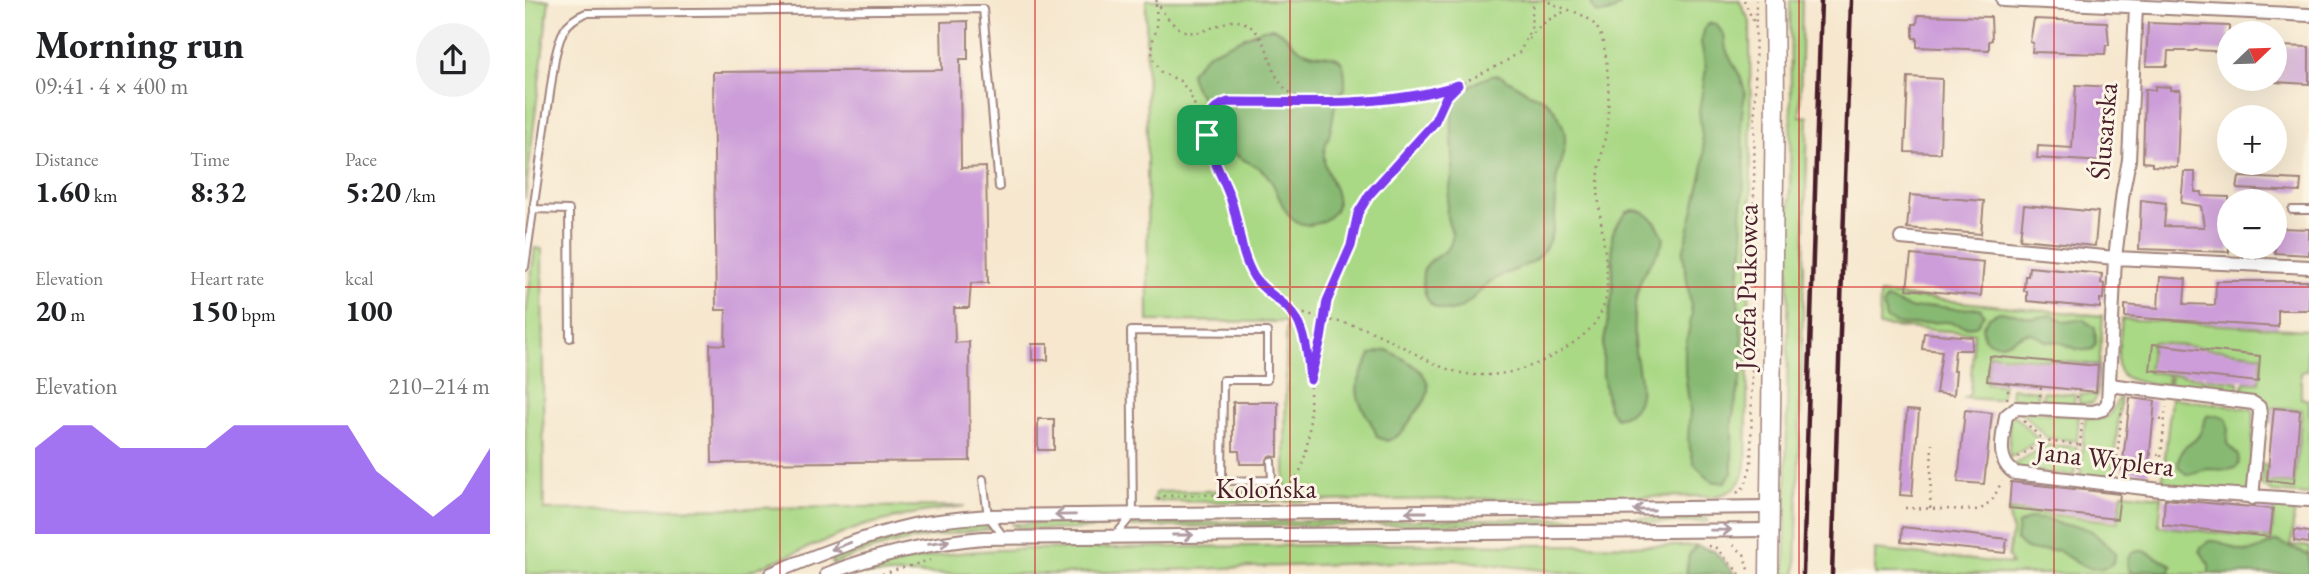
<!DOCTYPE html>
<meta charset="utf-8">
<style>
body{margin:0;font-family:"EB Garamond",serif;background:#f2f2f2;color:#202124;height:100vh;display:flex;flex-direction:column;font-size:26px;white-space:nowrap}
*{box-sizing:border-box;margin:0}
p{font-size:23px;color:#757577}
.icon{flex:none;width:38px;height:38px;fill:none;stroke:currentColor;stroke-width:2;stroke-linecap:round;stroke-linejoin:round}
.map{position:relative;flex:1;overflow:hidden}
.panel{display:flex;flex-direction:column;background:#fff;width:525px}
.panel>*{flex:none}
.needle{width:46px;rotate:67deg}
.tools{position:absolute;left:1692px;top:21px;display:grid;gap:14px}
.tools a{display:grid;place-items:center;width:70px;height:70px;border-radius:50%;background:#fff;box-shadow:0 7px 28px #0002;font-size:35px}
.pin{position:absolute;display:grid;place-items:center;width:60px;height:60px;color:#fff;margin:-30px;border-radius:14px;box-shadow:0 4px 10px #0006}
.round{display:grid;place-items:center;flex:none;width:74px;height:74px;border-radius:37px;background:#f2f2f2}
.overview{display:flex;align-items:center;justify-content:space-between;height:119px;padding:0 35px}
h1{font-size:38px;font-weight:700;line-height:52px}
.metrics{display:grid;grid-template-columns:repeat(3,1fr);gap:10px;height:119px;padding:7px 35px}
.metrics div{display:grid;align-content:center}
.metrics b{font-size:30px;font-weight:700}
.metrics small{font-size:19px;font-weight:400}
.metrics p{font-size:19px}
.chart{height:196px;padding:14px 35px}
.chart p{display:flex;justify-content:space-between}
.chart svg{width:100%;height:126px;margin-top:7px;fill:#7c3aed;opacity:.7}
main{display:flex;flex:1;min-height:0}
.map>svg:first-child{display:block}
.green{fill:#aad986;stroke:#7a7c58;stroke-width:2}
.forest{fill:#87b973;stroke:#686c4f;stroke-width:2}
.building{fill:#cc9dd9}
.lines{fill:none;stroke-linecap:round;stroke-linejoin:round}
.lane-casing{stroke:#a0837c;stroke-width:10}
.street-casing{stroke:#a0837c;stroke-width:16}
.secondary-casing{stroke:#a0837c;stroke-width:21}
.path{stroke:#a0837c;stroke-width:2.5;stroke-dasharray:2 5;stroke-linecap:butt}
.lane{stroke:#fff;stroke-width:6}
.street{stroke:#fff;stroke-width:12}
.secondary{stroke:#fff;stroke-width:18}
.rail{stroke:#4a1f2b;stroke-width:4.5}
.oneway{stroke:#ae9aa0}
.route-casing{stroke:#fff;stroke-width:14}
.route{stroke:#7c3aed;stroke-width:9}
.grid{fill:none;stroke:#d62828;stroke-width:2;stroke-opacity:0.55}
.labels{text-anchor:middle;stroke-width:6;stroke-linejoin:round;paint-order:stroke}
.street-label{font-size:28px;fill:#4a1f2b;stroke:#fcf5e5}
</style>
<main>
<section class="panel">
<div class="overview"><div><h1>Morning run</h1><p>09:41 · 4 × 400 m</p></div><a class="round"><svg class="icon" aria-label="share" viewBox="0 0 24 24"><path d="M12 15V3M7 8l5-5 5 5M5 13v7h14v-7"/></svg></a></div>
<div class="metrics">
<div><p>Distance</p><b>1.60<small> km</small></b></div>
<div><p>Time</p><b>8:32</b></div>
<div><p>Pace</p><b>5:20<small> /km</small></b></div>
</div>
<div class="metrics">
<div><p>Elevation</p><b>20<small> m</small></b></div>
<div><p>Heart rate</p><b>150<small> bpm</small></b></div>
<div><p>kcal</p><b>100</b></div>
</div>
<div class="chart"><p><span>Elevation</span>210–214 m</p>
<svg viewBox="0 0 160 44" preserveAspectRatio="none"><path d="M0 44V14L10 6L20 6L30 14L40 14L50 14L60 14L70 6L80 6L90 6L100 6L110 6L120 22L130 30L140 38L150 30L160 14V44z"/></svg>
</div>
</section>
<div class="map">
<svg width="1784" height="574" viewBox="0 0 1784 574">
<rect width="100%" height="100%" fill="#fcf5e5"/>
<filter id="ink" filterUnits="userSpaceOnUse"><feTurbulence type="fractalNoise" baseFrequency=".0143" numOctaves="2"/><feDisplacementMap in="SourceGraphic" scale="14" xChannelSelector="R" yChannelSelector="G"/><feConvolveMatrix kernelMatrix="1 2 1 2 8 2 1 2 1" color-interpolation-filters="sRGB"/></filter>
<filter id="wash" filterUnits="userSpaceOnUse"><feTurbulence type="fractalNoise" baseFrequency=".00686" numOctaves="4" result="noise"/><feDisplacementMap in="SourceGraphic" scale="28" xChannelSelector="R" yChannelSelector="G"/><feGaussianBlur stdDeviation="1.57" result="paint"/><feColorMatrix in="noise" values="0 0 0 0 0 0 0 0 0 0 0 0 0 0 0 0 0 1.4 0 .05"/><feComposite in="paint" operator="in"/></filter>
<g filter="url(#wash)">
<rect width="100%" height="100%" fill="#f6e7ce"/>
<path class="green" d="M0,0h24l-24,199z
M621,0h593l11,22 1,177 -5,267c-5,19 -13,27 -32,30l-485,6 -76,-1 2,-8 4,-1 126,-3 1,-167 -138,-1z
M1265,0h12l-2,116 8,1 -12,457h-11l6,-473z
M10,248l7,1 2,261 421,-4 -49,7 -54,13 -120,48h-216l-1,-254z
M1355,294l223,22 -6,81 -4,6 -14,1v-10l17,1 2,-30 -109,-11 -3,29 17,2 -1,11 -7,4 -30,-2 5,-4 4,-61 -95,-7z
M1597,319l185,11v41l-6,1v26l8,2v95l-36,-3 -12,-7 1,-21 5,1 -1,17 28,2 8,-74 -30,-3 -2,16 -4,-1v-14l-4,-10 -20,-4 2,-12 15,1 3,-28 -110,-13 -4,30 20,2 -1,12c-62,-7 -50,-12 -45,-67z
M1646,374l32,4 -1,12 -33,-3z
M1681,378l33,4 -1,12 -33,-3z
M1486,388l27,3 -1,9 -27,-2z
M1518,391l32,3 -1,10 -32,-3z
M1596,396l-9,85 -32,-4 5,-59c32,2 20,-2 36,-22z
M1646,398l81,11 2,4 -5,80 -87,-6z
M1495,411l59,4 -2,26 -30,-3z
M1488,414l26,26 -30,18v-39z
M1521,445l31,2 -3,29 -54,-6 -7,-5z
M1597,493l40,4 -3,29 112,13 4,-36 20,1 -4,41 18,2v27h-434v-24l137,14 -4,-8 4,-24 -4,-22 110,12z
M1106,518h77v4l-576,5 3,-4z
M586,523l1,1c-13,8 -75,5 -93,4l-8,-4z
M462,525l4,4c-54,5 -107,13 -158,35l-2,-5c51,-20 102,-30 156,-34z
M882,544l289,2 -7,9 -3,19h-109l-121,-14 -401,14h-191c79,-29 161,-24 244,-26 99,-2 199,-3 299,-4z"/>
<path class="forest" d="M1066,0h33c-6,10 -16,15 -27,13l-5,-6z
M1185,23l6,1 8,11 2,15 14,26 5,16 -4,29 4,50 -4,44 3,26 -7,49 5,47v35l-10,48v53l-8,10 -13,-2 -17,-17 -6,-23 2,-31 -5,-37v-24l7,-35 -9,-61 20,-82 1,-18 -5,-42 7,-42 -5,-27 4,-15z
M748,28c14,4 18,18 31,23 27,11 43,-7 41,38 -13,11 -10,23 -14,39 -2,10 -8,19 -7,30 1,20 26,42 5,59 -10,8 -24,11 -35,3 -12,-9 -16,-29 -24,-41 -10,-16 -28,-16 -39,-28 -9,-10 -8,-24 -14,-34 -11,-16 -24,-24 -27,-45l17,-18 56,-25z
M973,75c11,4 18,11 28,16 4,3 9,4 14,6 15,8 26,28 25,45 -1,16 -10,30 -9,46 0,22 0,48 -15,66 -14,16 -35,16 -51,28 -13,10 -28,34 -47,28 -10,-2 -15,-7 -18,-17 -13,-41 26,-32 27,-55 1,-8 -4,-14 -5,-21 -2,-16 6,-35 6,-52 1,-30 -11,-64 21,-81 8,-5 15,-8 24,-9z
M1108,210c16,0 26,15 31,29 -5,17 -21,28 -25,47 -5,17 -6,35 -5,54 0,26 23,69 -18,78l-8,-11 -5,-32v-28l10,-57 -1,-54 3,-9 12,-15z
M1361,299l27,10 22,-3 21,3 24,-1 4,6 -7,11c-11,5 -20,-3 -32,-3 -20,-1 -41,9 -59,-3l-3,-13z
M1474,312l15,1 18,5 20,-3 14,7 17,-3 12,9 1,16 -3,5c-14,3 -18,0 -31,-6 -6,-3 -10,0 -16,-2 -5,-2 -10,-7 -15,-8 -15,-2 -25,22 -47,5l-2,-11 7,-10z
M862,350c19,10 53,25 37,52 -2,4 -7,8 -10,13 -10,14 -10,19 -27,26l-10,-4c-5,-20 -26,-35 -18,-57 3,-9 9,-17 12,-26z
M1687,415c24,1 14,13 15,28 3,6 9,8 11,13 6,19 -21,13 -30,13 -8,1 -13,5 -22,5l-8,-8c1,-25 15,-18 22,-33 3,-6 3,-11 7,-17z
M1506,518l20,2 10,5 17,1 14,5 23,22c0,8 -1,11 -9,14 -20,7 -33,-8 -49,-17 -17,0 -31,6 -41,-11l2,-14z
M1684,541c15,-1 21,8 34,10 13,3 23,-7 34,-10l32,14v19h-100v-10l-9,-13 1,-4z
M1172,546l17,5 21,23h-49l3,-19z
M1619,551l28,14 -2,7c-9,2 -14,-3 -23,-2 -8,1 -9,4 -18,1 -5,-13 1,-21 15,-20z"/>
<g id="blocks">
<path class="building" d="M1393,15l73,2 1,23 -3,1v9l-72,-3v-9h-4v-14h4z
M1509,19l73,3 2,23h-3l-1,9 -73,-2 1,-9 -3,-1z
M443,21v38h-8l1,109 25,-1 2,116h-17l-2,25h-15l1,35 14,-1 1,119 -258,2 -2,-119 15,1 1,-35h-10l-3,-238 229,-2 -1,-48z
M1623,23l81,3v26l-34,-2 -2,1h-25l-1,15h-21z
M1750,46l34,1v37l-34,-2z
M1383,77l34,2 -2,74 -35,-1z
M1551,85l34,2 -5,75 -68,-4 1,-12 34,2z
M1630,86l15,1v3h10l-3,77 -25,-1v-3l-9,-1 2,-73 10,1z
M1659,172h11v20h7v4l27,1v55l-90,-3 2,-49 25,3 -2,23 40,1 -3,-21 -20,-3z
M1714,177l62,3 -1,12 -63,-3z
M1385,195l74,6 -3,33 -74,-6z
M1499,205l74,7 -3,34 -75,-7z
M1750,228l34,1v26l-34,-2z
M1386,255l73,7 -3,34 -74,-7z
M1504,267l73,7 -1,9 3,1 -1,15h-3v9l-73,-7v-10h-3l1,-15h3z
M1635,277l26,2 -2,25 31,1 1,-24h93v29h-31v17l-153,-10v-12l33,3z
M1399,333l49,4 -2,13h-16l-2,21h3l-2,24 -18,-2 6,-42 -20,-2z
M507,344h16v16h-16z
M1628,344l107,12 -2,26 -108,-12z
M1465,356l108,10 -2,26 -109,-11z
M1605,398l25,3 -7,72 -26,-3z
M708,402h45v55l-9,-1 -4,8h-25l-1,-13h-6z
M1749,408l26,2 -6,73 -27,-3z
M1382,410l12,1 -7,85 -12,-1z
M1440,410l27,3 -8,71 -26,-2z
M513,419h16v31h-16z
M1486,482l109,12 -3,25 -108,-11z
M1640,499l108,10 -3,28 -107,-12z
M1377,527l105,12 -2,14 -104,-11z
M1770,530l14,2v11l-15,-2z"/>
</g>
</g>
<g filter="url(#ink)">
<use href="#blocks" fill-opacity="0" stroke="#a0837c" stroke-width="2"/>
<g class="lines">
<defs>
<path id="lane" d="M8,209l36,1 1,128
M1767,210h17
M0,267l30,-209c5,-22 8,-36 31,-45l397,-4 16,178
M458,479l5,37 16,21
M590,536l18,-22 -2,-183 136,1v48h-44l-1,101 50,-1 -1,-19"/>
<path id="street" d="M1478,0l306,15
M1611,7l-7,153 -6,31 -8,67 -7,145 -5,6 -10,3 -77,-4 -10,8c-3,20 -11,45 9,57l146,17 148,10
M1376,238l214,20 194,9
M1584,385l144,18 6,4 1,6 -8,85
M246,574c46,-19 93,-38 142,-49 24,-5 50,-7 75,-9l782,-9
M302,574c51,-20 101,-31 156,-36l786,-8"/>
<path id="secondary" d="M1244,574l6,-477 -1,-97"/>
</defs>
<use href="#lane" class="lane-casing"/>
<use href="#street" class="street-casing"/>
<use href="#secondary" class="secondary-casing"/>
<path class="path" d="M631,0c38,70 64,1 95,27 29,25 11,60 57,74
M1219,0l10,23
M631,4l1,23 -4,13 -1,17 9,15 19,9 9,11 17,40
M1004,39c9,-13 24,-24 39,-28
M766,308c21,12 49,12 72,20 27,10 50,26 77,38 42,19 89,6 126,-18 24,-16 38,-30 41,-58 1,-35 -8,-68 -9,-103 0,-22 7,-42 9,-64 3,-21 2,-78 -10,-95 -12,-18 -35,-17 -51,-28
M786,377l10,-38 5,-38 25,-55 7,-33 11,-18 65,-72c9,-12 10,-27 22,-36
M1515,396l1,-10
M1552,398l1,-8
M1482,399l2,-16
M1628,419l11,1
M1499,421l20,20
M1625,454l11,1
M1493,457l26,-16 36,4
M1553,467l4,-43
M1591,471l6,-63
M1634,477l7,-70
M1212,493l8,-7 6,-21 5,-465
M633,500l4,-4 115,-3c44,-6 36,-137 23,-167 -9,-21 -31,-28 -43,-46 -19,-27 -16,-52 -26,-80 -8,-22 -24,-47 -24,-71 1,-14 8,-22 21,-27l147,-2 44,-5 39,-10 45,-22 17,-11 11,-24 2,-28
M1380,508l75,2 13,-11 9,-18
M1405,508l2,-67
M1208,545l11,9 5,20
M1183,546l8,2 24,26
M357,574l48,-14"/>
<use href="#lane" class="lane"/>
<use href="#street" class="street"/>
<use href="#secondary" class="secondary"/>
<path class="rail" d="M1278,574l18,-574
M1307,574l19,-574"/>
</g>
<defs><path id="oneway-shaft" d="M-6 0H5M1.5-3L5.5 0L1.5 3" fill="none" stroke-width="1.6" stroke-linecap="round" stroke-linejoin="round" transform="scale(1.75)"/></defs>
<g class="oneway">
<use href="#oneway-shaft" transform="translate(1119 510) rotate(180)"/>
<use href="#oneway-shaft" transform="translate(891 512) rotate(180)"/>
<use href="#oneway-shaft" transform="translate(540 515) rotate(179)"/>
<use href="#oneway-shaft" transform="translate(1196 530) rotate(-1)"/>
<use href="#oneway-shaft" transform="translate(658 535)"/>
<use href="#oneway-shaft" transform="translate(414 542) rotate(-8)"/>
<use href="#oneway-shaft" transform="translate(316 546) rotate(160)"/>
</g>
</g>
<g class="lines" filter="url(#ink)">
<defs>
<path id="route" d="M933,85l-12,12 -12,26 -65,72 -11,18 -7,33 -24,55 -6,38 -11,41c-2,-20 -3,-45 -14,-62 -10,-17 -31,-24 -42,-41 -15,-25 -14,-51 -23,-77 -7,-22 -24,-47 -24,-71 0,-14 8,-23 21,-27 76,0 157,6 230,-17z"/>
</defs>
<use href="#route" class="route-casing"/>
<use href="#route" class="route"/>
</g>
<path class="grid" d="M255,0v574M510,0v574M765,0v574M1019,0v574M1274,0v574M1529,0v574M0,287h1784"/>
<g class="labels">
<g class="street-label">
<text transform="translate(1578 131) rotate(-85)" y="10">Ślusarska</text>
<text transform="translate(1221 287) rotate(-89)" y="10">Józefa Pukowca</text>
<text transform="translate(1580 458) rotate(7)" y="10">Jana Wyplera</text>
<text x="741" y="498">Kolońska</text>
</g>
</g>
</svg>
<div class="tools">
<a><svg class="needle" viewBox="-14 -14 28 28"><path d="M0-13l5 13h-10z" fill="#e53935"/><path d="M0 13l5-13h-10z" fill="#757577"/></svg></a>
<a>+</a>
<a>−</a>
</div>
<div class="pin" style="left:682px;top:135px;background:#1e9e55"><svg class="icon" aria-label="arrive" viewBox="0 0 24 24"><path d="M6 21V4h12l-3 4 3 4H6"/></svg></div>
</div>
</main>
